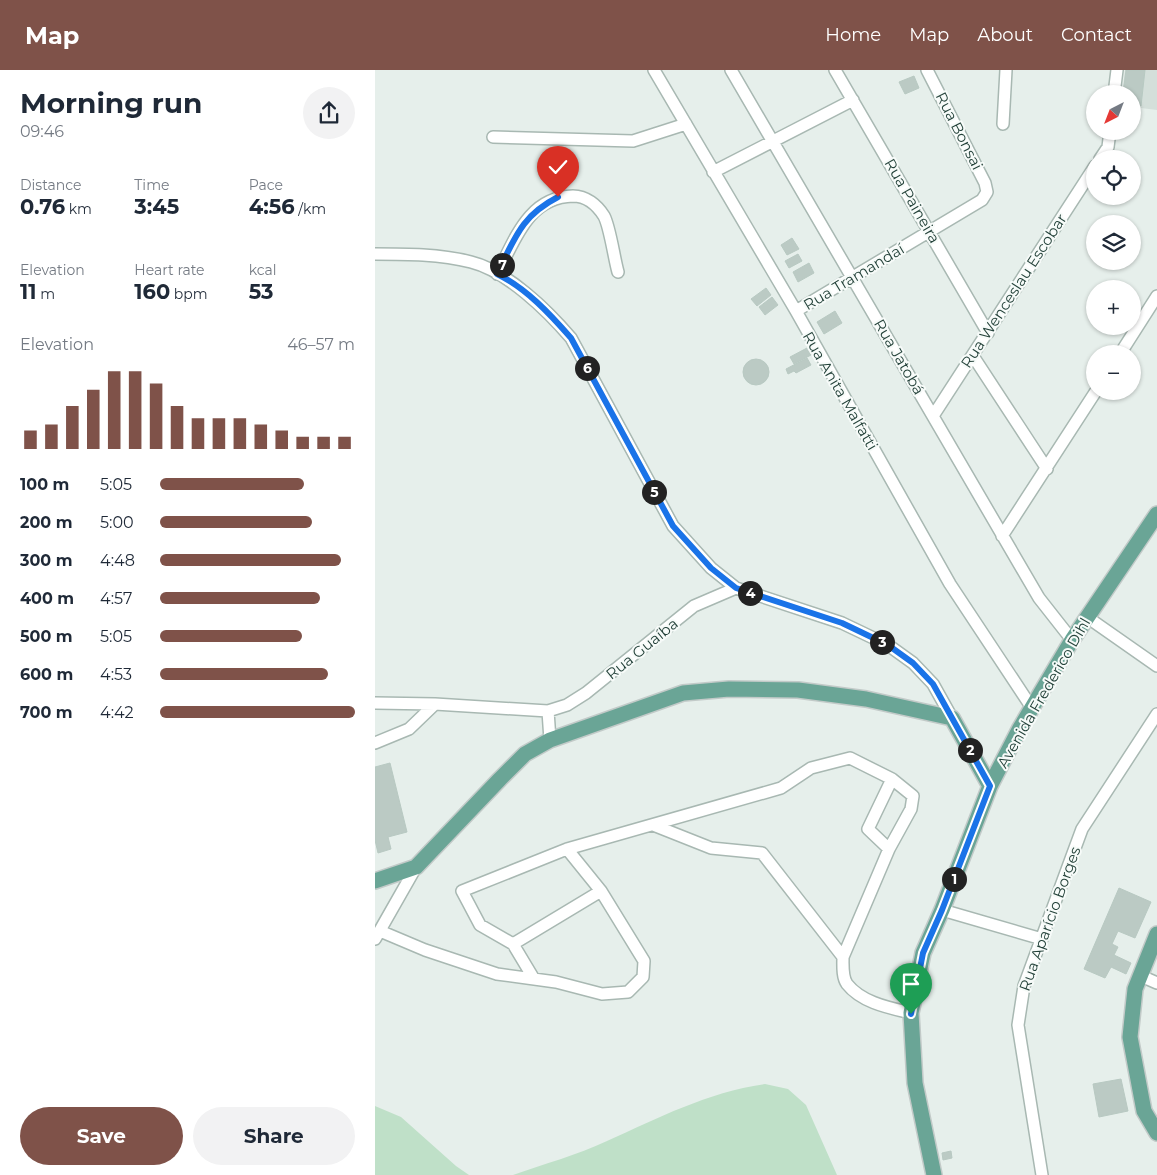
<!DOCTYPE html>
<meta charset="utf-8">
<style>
body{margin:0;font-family:Montserrat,sans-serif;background:#f2f2f3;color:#1f2937;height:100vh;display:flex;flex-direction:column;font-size:19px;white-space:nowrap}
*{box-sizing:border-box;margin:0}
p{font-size:16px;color:#747a83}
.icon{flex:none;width:28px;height:28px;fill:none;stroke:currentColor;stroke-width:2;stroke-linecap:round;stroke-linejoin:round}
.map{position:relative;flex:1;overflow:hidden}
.side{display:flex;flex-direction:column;background:#fff;width:375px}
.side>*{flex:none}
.needle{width:32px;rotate:222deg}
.tools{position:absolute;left:711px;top:15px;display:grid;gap:10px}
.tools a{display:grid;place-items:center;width:55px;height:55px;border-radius:50%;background:#fff;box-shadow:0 1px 4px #0004;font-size:25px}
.pin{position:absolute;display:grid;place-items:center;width:42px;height:42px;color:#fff;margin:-51px -21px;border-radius:50% 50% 50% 0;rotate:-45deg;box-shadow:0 0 5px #0007}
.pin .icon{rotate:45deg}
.km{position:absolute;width:25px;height:25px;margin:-12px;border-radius:50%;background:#222;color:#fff;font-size:14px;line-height:25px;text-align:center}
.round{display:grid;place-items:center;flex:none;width:52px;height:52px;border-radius:26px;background:#f2f2f3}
.overview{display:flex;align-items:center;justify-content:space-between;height:85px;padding:0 20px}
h1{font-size:28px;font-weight:700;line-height:38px}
.figures{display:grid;grid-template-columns:repeat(3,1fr);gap:8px;height:85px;padding:5px 20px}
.figures div{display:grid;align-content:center}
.figures b{font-size:21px;font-weight:700}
.figures small{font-size:14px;font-weight:400}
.figures p{font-size:14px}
.chart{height:140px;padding:10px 20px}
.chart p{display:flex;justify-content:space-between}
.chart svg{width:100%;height:90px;margin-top:5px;stroke:#7f5249;stroke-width:6}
.action{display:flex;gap:10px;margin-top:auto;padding:10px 20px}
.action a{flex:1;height:58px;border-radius:30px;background:#7f5249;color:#fff;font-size:20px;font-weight:700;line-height:58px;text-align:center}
.action a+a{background:#f2f2f3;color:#1f2937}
ul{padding:0 20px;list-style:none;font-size:16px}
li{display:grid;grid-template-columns:80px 60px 1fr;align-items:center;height:38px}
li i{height:12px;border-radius:6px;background:#7f5249}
header{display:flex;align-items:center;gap:30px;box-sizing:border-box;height:70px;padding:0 25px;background:#7f5249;color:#fff}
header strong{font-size:24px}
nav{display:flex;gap:28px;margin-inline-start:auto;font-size:18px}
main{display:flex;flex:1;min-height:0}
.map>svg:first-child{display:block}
.built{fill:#d4dfda}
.green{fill:#bfe0c8}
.building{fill:#bbcac4;stroke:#b8c9c2}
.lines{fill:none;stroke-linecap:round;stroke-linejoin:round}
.minor-casing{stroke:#a8b8b2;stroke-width:14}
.major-casing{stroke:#c2cac8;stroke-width:18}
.minor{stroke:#fff;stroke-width:11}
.major{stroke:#6aa596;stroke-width:15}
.route-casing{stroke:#fff;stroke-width:10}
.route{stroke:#1a73e8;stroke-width:6}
.labels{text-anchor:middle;stroke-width:4;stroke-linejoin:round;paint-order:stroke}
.street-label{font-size:15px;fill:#24423a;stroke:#f7fbf9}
</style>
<header>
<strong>Map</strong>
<nav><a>Home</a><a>Map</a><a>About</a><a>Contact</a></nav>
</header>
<main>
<section class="side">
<div class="overview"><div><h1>Morning run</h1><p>09:46</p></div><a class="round"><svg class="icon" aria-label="share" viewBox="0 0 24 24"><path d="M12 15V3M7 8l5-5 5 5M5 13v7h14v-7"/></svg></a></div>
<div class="figures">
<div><p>Distance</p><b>0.76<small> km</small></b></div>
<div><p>Time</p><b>3:45</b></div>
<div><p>Pace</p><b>4:56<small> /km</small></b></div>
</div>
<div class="figures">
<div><p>Elevation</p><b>11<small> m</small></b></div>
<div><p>Heart rate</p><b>160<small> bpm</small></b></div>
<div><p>kcal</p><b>53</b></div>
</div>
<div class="chart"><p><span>Elevation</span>46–57 m</p>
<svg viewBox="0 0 160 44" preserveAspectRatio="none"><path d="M5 44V35M15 44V32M25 44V23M35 44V15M45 44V6M55 44V6M65 44V12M75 44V23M85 44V29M95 44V29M105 44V29M115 44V32M125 44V35M135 44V38M145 44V38M155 44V38"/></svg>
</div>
<ul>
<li><b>100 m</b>5:05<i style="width:74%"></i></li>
<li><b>200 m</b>5:00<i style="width:78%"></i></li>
<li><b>300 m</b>4:48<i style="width:93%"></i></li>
<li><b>400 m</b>4:57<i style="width:82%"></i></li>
<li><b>500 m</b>5:05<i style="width:73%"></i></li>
<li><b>600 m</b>4:53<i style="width:86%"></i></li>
<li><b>700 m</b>4:42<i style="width:100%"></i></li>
</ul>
<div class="action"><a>Save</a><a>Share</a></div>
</section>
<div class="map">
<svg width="782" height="1105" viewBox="0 0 782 1105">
<rect width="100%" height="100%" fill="#e6efeb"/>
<path class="built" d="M750,0h32v40l-24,-3v-13h-11z"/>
<path class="green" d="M390,1014l23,5 18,16 31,70h-324c31,-11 64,-20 94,-34 51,-23 101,-49 158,-57z
M0,1036l26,11 55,49 13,9h-94z"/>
<path class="building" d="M751,0h19l-4,36 -8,-1v-11h-10z
M539,6l5,12 -14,6 -6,-12z
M417,168l7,11 -12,6 -6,-10z
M423,184l4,7 -13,7 -4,-7z
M434,193l5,10 -16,9 -5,-10z
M391,218l5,7 -14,11 -6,-7z
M397,227l6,8 -13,10 -6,-8z
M460,241l7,12 -18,11 -7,-12z
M432,278l4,7 -17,9 -4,-7z
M432,288l4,7 -15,8 -2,-2 -6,3 -2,-5z
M368 302a13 13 0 1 1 26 0a13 13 0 1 1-26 0Z
M15,693l17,69 -19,5 3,12 -13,4 -3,-13v-73z
M744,818l32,14 -16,36 -17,-7 -6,13 6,3 -4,8 17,8 -5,11 -15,-7 -6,11 -21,-9z
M746,1009l7,32 -29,6 -6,-33z
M576,1081l1,7 -9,2 -1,-7z"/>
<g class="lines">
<defs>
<path id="minor" d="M279,0l142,241 154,273 82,124
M356,0l308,528 33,42
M460,0l153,263
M739,24l3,-24
M628,54l3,-54
M118,67l140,4 53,-17
M725,89l8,-12 2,-16
M338,102l140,-72
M0,184c31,0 65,0 96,8 36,9 76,48 100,76l102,188 38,42 25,20 106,35 46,22 25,18 20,21 19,34
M122,204c18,-34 31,-77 76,-78 13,0 24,9 31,20 6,11 10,42 14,56
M421,241l186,-111 5,-8 -2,-9 -58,-113
M745,284l37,-58
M598,286l74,113
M558,346l162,-250
M627,466l94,-145
M712,547l70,49
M0,633l60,1 113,7 19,-6 19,-12 108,-87 42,-18
M173,641l2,29
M0,673l34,-14 26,-25
M278,755l58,23 51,5 81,104
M514,779l-21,-20 24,-50
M567,840l100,29
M5,861l45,19 72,24 59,8 46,12 26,-2 15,-15 1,-16 -43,-70 -34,-42
M0,869l41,-72
M138,874l-33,-19 -18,-34 105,-42 214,-61 30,-20 39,-10 42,21 21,17 -2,13 -22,40 -46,108c0,8 -1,20 4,27 15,19 43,24 64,29
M766,906l16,7
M159,909l-21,-35 88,-53
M667,1105l-24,-150 6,-39 58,-157 75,-115"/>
<path id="major" d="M0,811l41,-14 84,-88 25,-25 25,-14 133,-47 46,-4 69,1 68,9 86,19 38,68
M782,864l-22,55 -5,48 14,74 13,22
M559,1105l-19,-92 -4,-70 12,-60 19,-43 48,-124 30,-58 52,-88 85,-126"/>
</defs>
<use href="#minor" class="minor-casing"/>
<use href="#major" class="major-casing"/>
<use href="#minor" class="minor"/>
<use href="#major" class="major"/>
</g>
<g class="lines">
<defs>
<path id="route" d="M183,127c-37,19 -43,41 -61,77 29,14 53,40 74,64l102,188 38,42 25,20 106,35 46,22 25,18 20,21 57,102 -48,124 -19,43 -12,61"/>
</defs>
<use href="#route" class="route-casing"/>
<use href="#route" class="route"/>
</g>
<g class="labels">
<g class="street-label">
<text transform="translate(584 61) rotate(63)" y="5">Rua Bonsai</text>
<text transform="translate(537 131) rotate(60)" y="5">Rua Paineira</text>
<text transform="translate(479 207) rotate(-31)" y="5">Rua Tramandaí</text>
<text transform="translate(639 221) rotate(-57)" y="5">Rua Wenceslau Escobar</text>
<text transform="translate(524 287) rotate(60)" y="5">Rua Jatobá</text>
<text transform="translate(465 321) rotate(60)" y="5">Rua Anita Malfatti</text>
<text transform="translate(267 579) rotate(-39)" y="5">Rua Guaíba</text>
<text transform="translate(669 623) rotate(-60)" y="5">Avenida Frederico Dihl</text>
<text transform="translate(675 849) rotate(-70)" y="5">Rua Aparício Borges</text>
</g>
</g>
</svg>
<div class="tools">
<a><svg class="needle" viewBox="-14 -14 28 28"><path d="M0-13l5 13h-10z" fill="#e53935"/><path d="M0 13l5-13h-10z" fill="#747a83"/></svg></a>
<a><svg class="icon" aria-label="locate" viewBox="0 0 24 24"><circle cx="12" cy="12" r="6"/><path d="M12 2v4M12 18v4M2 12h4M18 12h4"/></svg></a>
<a><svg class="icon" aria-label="layers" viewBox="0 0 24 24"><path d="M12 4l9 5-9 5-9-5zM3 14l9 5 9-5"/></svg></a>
<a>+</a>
<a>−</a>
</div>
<div class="pin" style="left:536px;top:944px;background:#1e9e55"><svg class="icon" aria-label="arrive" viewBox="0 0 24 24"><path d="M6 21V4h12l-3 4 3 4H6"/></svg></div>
<div class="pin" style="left:183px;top:127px;background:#d93025"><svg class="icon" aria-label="check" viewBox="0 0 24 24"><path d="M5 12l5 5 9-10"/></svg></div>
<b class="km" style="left:579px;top:809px">1</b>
<b class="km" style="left:595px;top:680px">2</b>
<b class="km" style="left:507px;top:572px">3</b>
<b class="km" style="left:375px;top:523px">4</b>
<b class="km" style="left:279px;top:422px">5</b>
<b class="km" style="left:212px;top:298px">6</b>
<b class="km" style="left:127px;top:195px">7</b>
</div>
</main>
